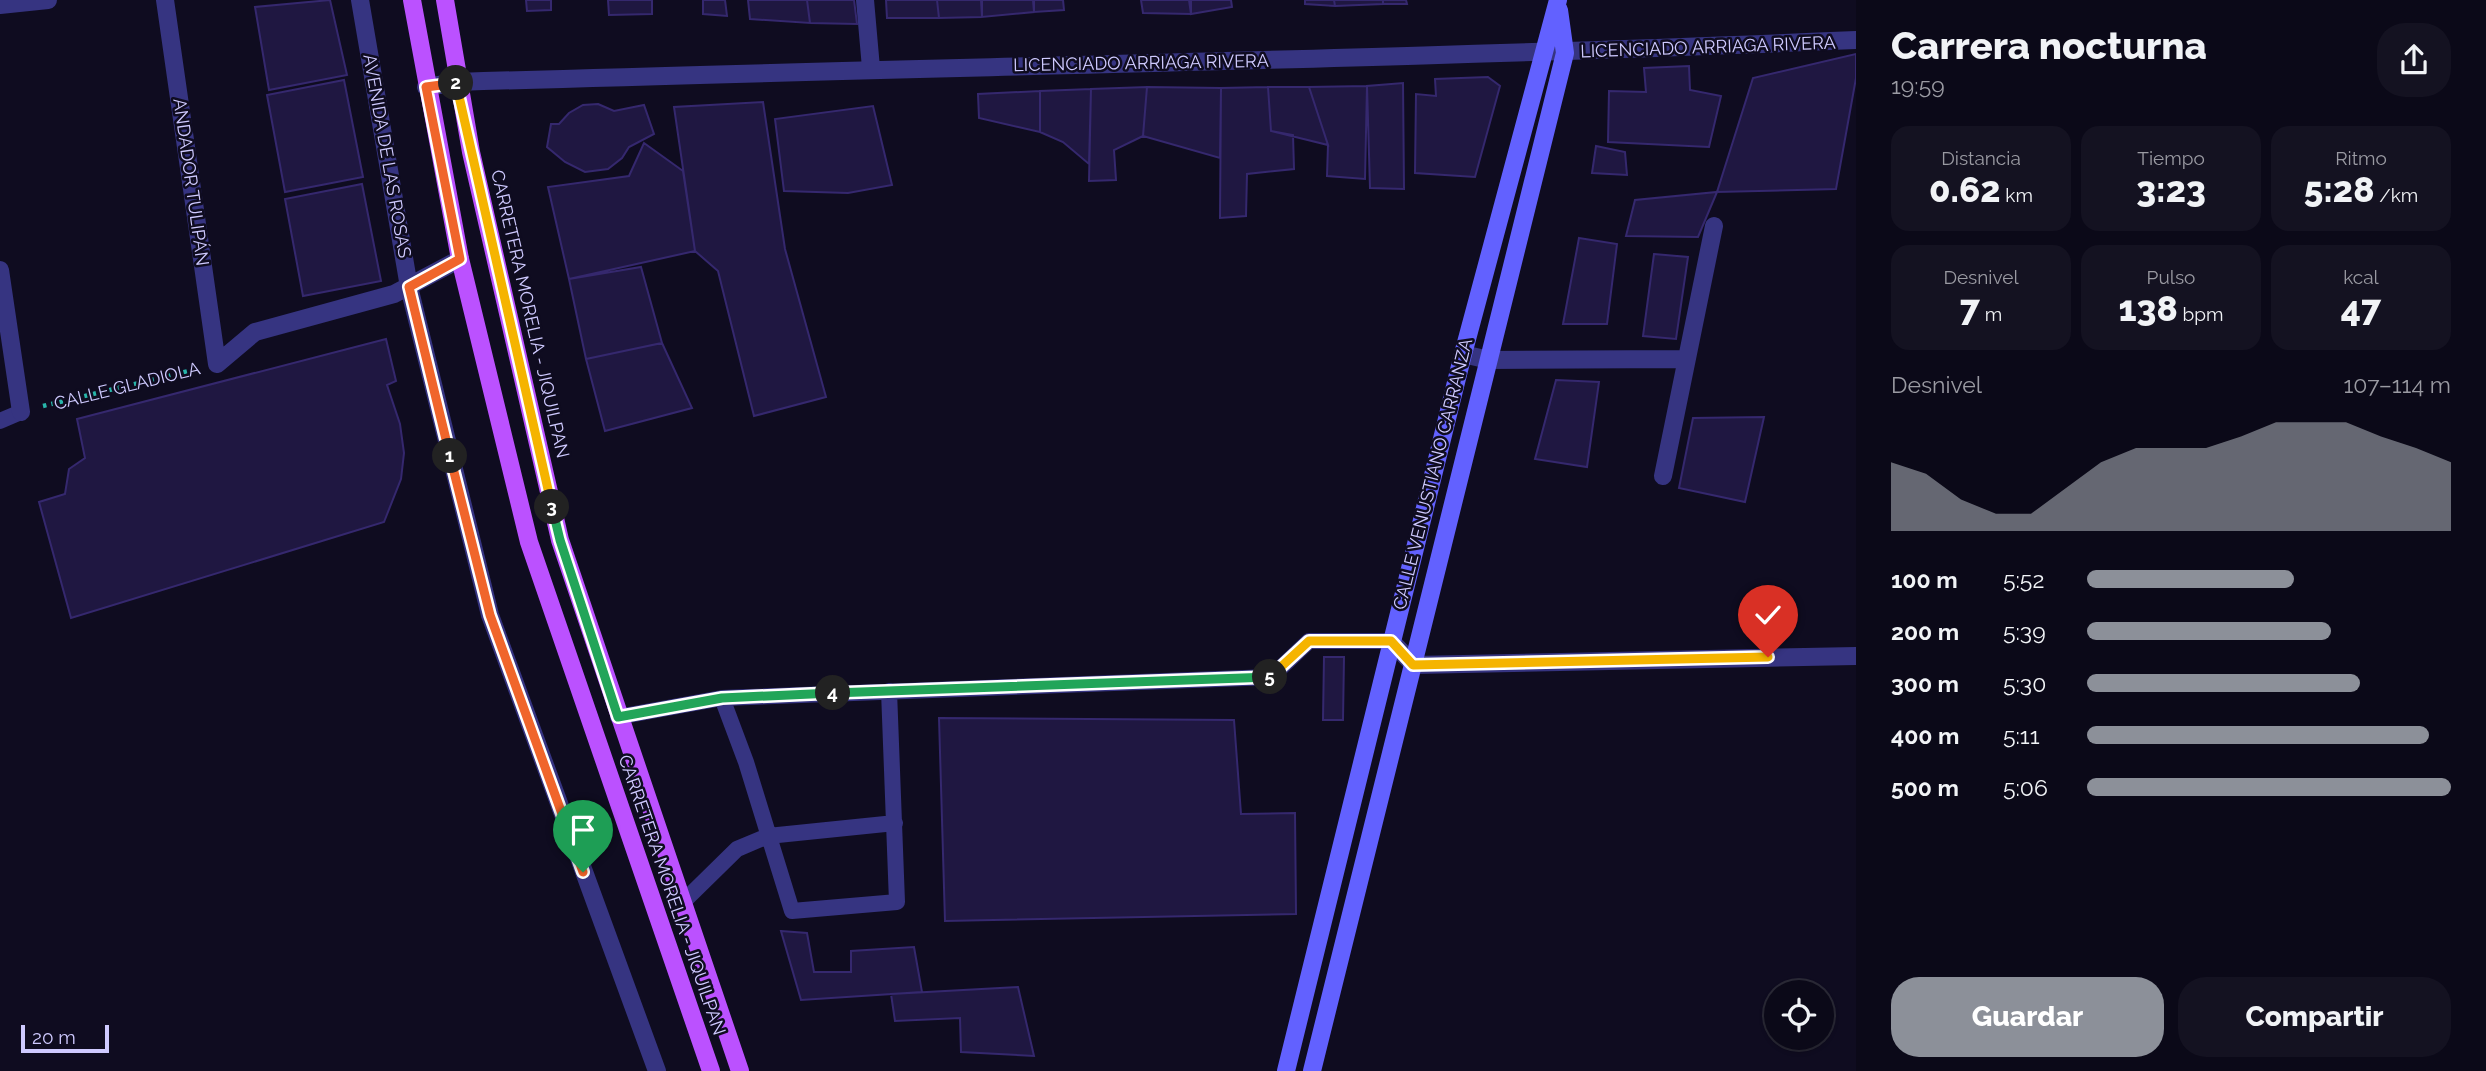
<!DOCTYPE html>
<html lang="es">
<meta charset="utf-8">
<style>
body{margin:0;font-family:Raleway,sans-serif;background:#141221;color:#f1f3f6;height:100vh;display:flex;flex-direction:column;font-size:26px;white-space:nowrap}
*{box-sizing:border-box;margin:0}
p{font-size:23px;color:#9a9aa2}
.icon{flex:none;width:38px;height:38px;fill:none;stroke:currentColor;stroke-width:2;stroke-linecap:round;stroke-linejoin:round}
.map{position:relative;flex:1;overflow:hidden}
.panel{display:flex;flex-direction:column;background:#0b0918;width:630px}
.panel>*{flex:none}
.buttons{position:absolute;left:1764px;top:980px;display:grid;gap:14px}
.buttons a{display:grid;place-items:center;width:70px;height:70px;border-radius:50%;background:#0b0918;box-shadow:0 2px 5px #0004,0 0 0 2px #2b2a37;font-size:35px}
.scale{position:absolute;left:21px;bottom:18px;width:88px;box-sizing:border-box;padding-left:7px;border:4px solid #cfcaff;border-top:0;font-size:19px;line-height:24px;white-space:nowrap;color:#cfcaff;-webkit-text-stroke:5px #0f0c20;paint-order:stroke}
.pin{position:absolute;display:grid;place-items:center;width:60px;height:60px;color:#fff;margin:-72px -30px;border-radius:50% 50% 50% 0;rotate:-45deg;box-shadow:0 0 7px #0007}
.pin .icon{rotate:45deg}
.km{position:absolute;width:35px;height:35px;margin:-18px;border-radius:50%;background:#222;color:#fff;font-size:19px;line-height:35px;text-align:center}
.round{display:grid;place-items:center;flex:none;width:74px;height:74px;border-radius:28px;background:#141221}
.headline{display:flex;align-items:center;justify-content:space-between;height:119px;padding:0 35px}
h1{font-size:38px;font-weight:800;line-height:52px}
.stats{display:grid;grid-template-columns:repeat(3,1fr);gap:10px;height:119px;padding:7px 35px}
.stats div{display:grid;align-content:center;border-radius:18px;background:#141221;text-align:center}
.stats b{font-size:35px;font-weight:800}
.stats small{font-size:19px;font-weight:400}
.stats p{font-size:19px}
.chart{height:196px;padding:14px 35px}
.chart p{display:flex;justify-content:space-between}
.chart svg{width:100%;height:126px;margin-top:7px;fill:#8c9099;opacity:.7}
.button{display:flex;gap:14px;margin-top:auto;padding:14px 35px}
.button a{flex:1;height:80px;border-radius:28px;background:#8c9099;color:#fff;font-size:28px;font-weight:800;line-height:80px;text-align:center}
.button a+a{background:#141221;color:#f1f3f6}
ul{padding:0 35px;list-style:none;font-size:23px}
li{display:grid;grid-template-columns:112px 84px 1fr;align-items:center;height:52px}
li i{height:18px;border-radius:9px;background:#8c9099}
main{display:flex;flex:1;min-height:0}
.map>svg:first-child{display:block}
.building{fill:#1f1741;stroke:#35286e;stroke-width:2}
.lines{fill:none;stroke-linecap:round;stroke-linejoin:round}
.path{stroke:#28b5aa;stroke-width:4.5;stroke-dasharray:3.5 5;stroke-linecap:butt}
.lane{stroke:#363481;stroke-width:16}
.street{stroke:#363481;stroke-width:18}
.secondary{stroke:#6261ff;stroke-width:18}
.primary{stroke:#bb51ff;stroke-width:18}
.split-1-casing{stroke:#fff;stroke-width:14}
.split-2-casing{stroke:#fff;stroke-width:14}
.split-3-casing{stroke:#fff;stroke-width:14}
.split-4-casing{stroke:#fff;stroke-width:14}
.split-5-casing{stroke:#fff;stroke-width:14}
.split-6-casing{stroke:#fff;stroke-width:14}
.split-1{stroke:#f0652b;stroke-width:9}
.split-2{stroke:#f0652b;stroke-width:9}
.split-3{stroke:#f5b400;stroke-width:9}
.split-4{stroke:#22a559;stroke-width:9}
.split-5{stroke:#22a559;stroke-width:9}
.split-6{stroke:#f5b400;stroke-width:9}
.labels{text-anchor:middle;stroke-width:5;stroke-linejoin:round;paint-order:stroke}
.street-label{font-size:18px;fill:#cfcaff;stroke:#0f0c20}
</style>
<main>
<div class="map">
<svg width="1856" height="1071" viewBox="0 0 1856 1071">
<rect width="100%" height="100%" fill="#0f0c20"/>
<path class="building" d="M330,0l17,75 -78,15 -14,-83z
M526,0h25v10l-24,1z
M608,0h44v14l-43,1z
M703,0h22l2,16 -24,-2z
M748,0h59l3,23 -60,-4z
M807,0h47l3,24 -47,-1z
M886,0h51l2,18h-52z
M937,0h44l1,17 -43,1z
M982,0h51l1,12 -52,5z
M1034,0h29l1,10 -30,2z
M1141,0h48l2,14 -48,-1z
M1191,0h40l1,7 -41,7z
M1305,0h29l1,6 -30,-2z
M1334,0h49v4l-48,2z
M1383,0h23l1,4h-24z
M1856,54v24l-20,111 -119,3 36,-114z
M1689,66l1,24 31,6 -12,51 -101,-5 1,-51 37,1 -2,-24z
M1488,77l12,9 -25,91 -60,-4 1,-79 20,2 -1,-17z
M344,80l19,97 -78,15 -18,-97z
M1403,83l1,106 -34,-1 -3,-102z
M1367,86l-2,93 -38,-3 1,-31 -19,-58z
M1147,87l74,1 -1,70 -77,-22z
M1147,87l-4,49 -29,14 2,30 -27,1 2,-92z
M1268,87h41l19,58 -57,-14z
M1268,87l3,44 22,4 1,34 -47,5 -1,42 -26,2 1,-130z
M1091,89l-2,75 -26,-22 -23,-10v-41z
M1040,91v41l-61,-14 -1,-24z
M763,102l22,147 41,148 -72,19 -36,-145 -23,-20 -21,-144z
M598,104l16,7 30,-6 10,29 -25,13 -7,11 -14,11 -23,3 -20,-10 -18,-15 4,-23h8l10,-11 14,-8z
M873,106l19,79 -44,8 -64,-2 -9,-72z
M644,143l39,28 12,80 -126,28 -21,-92 81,-11z
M1596,146l29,6 2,23 -35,-2z
M362,184l19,97 -78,15 -18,-97z
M1717,192l-19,45 -72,-1 9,-36z
M1579,238l38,6 -10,80h-44z
M1654,254l34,3 -12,82 -33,-3z
M641,267l21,76 -76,16 -17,-80z
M386,339l10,42 -9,4 13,39 4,29 -3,26 -17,43 -313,96 -32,-116 26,-8 4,-25 16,-11 -8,-39z
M662,343l30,65 -87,23 -19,-72z
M1556,380l43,2 -12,85 -52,-8z
M1764,417l-19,85 -66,-14 14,-70z
M1324,657h20l-1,63h-20z
M939,718l295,2 7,94 54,-1 1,101 -351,7z
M781,931l26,2 7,39h37v-21l63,-4 8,45 -121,8z
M1018,987l16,69 -73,-4 -1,-34 -65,3 -4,-27z"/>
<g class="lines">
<path class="path" d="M43,406l154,-37"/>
<path class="lane" d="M0,421l21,-9
M889,691l8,211 -105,9 -46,-149 -24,-64 549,-21 38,-36h82
M618,717l104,-19
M683,902l54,-53 31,-13 127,-13"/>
<path class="street" d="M165,0l52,364
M360,0l49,287 81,328 167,456
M865,0l6,68
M0,5l48,-5
M426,87l32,-5c466,-15 932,-22 1398,-42
M0,270l21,142
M1463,354l26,6 196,-1
M217,364l38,-32 139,-38 66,-35
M1663,476l51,-250
M1391,641l23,24 442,-9"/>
<path class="secondary" d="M1286,1071l177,-717 95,-354
M1312,1071l253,-1018 -6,-43"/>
<path class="primary" d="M412,0l48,259 69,283 182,529
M445,0l26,152 89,388 180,531"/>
</g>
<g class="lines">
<defs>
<path id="split-1" d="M450,456l40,159 93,257"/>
<path id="split-2" d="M450,456l-41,-169 51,-28 -34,-172 30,-4"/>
<path id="split-3" d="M456,83l96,424"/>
<path id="split-4" d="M552,507l8,33 58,177 104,-19 111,-5"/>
<path id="split-5" d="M833,693l437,-16"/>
<path id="split-6" d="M1270,677l39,-36h82l22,24 355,-8"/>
</defs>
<use href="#split-1" class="split-1-casing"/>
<use href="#split-2" class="split-2-casing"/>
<use href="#split-3" class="split-3-casing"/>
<use href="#split-4" class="split-4-casing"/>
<use href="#split-5" class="split-5-casing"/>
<use href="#split-6" class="split-6-casing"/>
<use href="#split-1" class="split-1"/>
<use href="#split-2" class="split-2"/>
<use href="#split-3" class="split-3"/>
<use href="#split-4" class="split-4"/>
<use href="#split-5" class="split-5"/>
<use href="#split-6" class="split-6"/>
</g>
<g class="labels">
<g class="street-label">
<text transform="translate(1708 47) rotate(-2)" y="6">LICENCIADO ARRIAGA RIVERA</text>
<text transform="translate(1141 63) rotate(-1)" y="6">LICENCIADO ARRIAGA RIVERA</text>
<text transform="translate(387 156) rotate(80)" y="6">AVENIDA DE LAS ROSAS</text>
<text transform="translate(191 182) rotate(82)" y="6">ANDADOR TULIPÁN</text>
<text transform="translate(530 314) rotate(77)" y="6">CARRETERA MORELIA - JIQUILPAN</text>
<text transform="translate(127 386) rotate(-14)" y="6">CALLE GLADIOLA</text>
<text transform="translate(1433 474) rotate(-76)" y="6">CALLE VENUSTIANO CARRANZA</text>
<text transform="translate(672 895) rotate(71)" y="6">CARRETERA MORELIA - JIQUILPAN</text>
</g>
</g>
</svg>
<div class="buttons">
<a><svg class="icon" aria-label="locate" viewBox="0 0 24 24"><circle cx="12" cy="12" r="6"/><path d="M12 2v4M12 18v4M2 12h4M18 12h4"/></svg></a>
</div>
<div class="scale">20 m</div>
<div class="pin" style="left:583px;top:872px;background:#1e9e55"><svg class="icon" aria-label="arrive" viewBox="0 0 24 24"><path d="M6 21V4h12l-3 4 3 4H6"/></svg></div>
<div class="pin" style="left:1768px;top:657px;background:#d93025"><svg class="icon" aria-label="check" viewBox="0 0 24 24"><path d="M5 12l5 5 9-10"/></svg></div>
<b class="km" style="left:450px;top:456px">1</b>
<b class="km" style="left:456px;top:83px">2</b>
<b class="km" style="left:552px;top:507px">3</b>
<b class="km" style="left:833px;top:693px">4</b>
<b class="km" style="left:1270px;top:677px">5</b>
</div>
<section class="panel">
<div class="headline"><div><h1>Carrera nocturna</h1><p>19:59</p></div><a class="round"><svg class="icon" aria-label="share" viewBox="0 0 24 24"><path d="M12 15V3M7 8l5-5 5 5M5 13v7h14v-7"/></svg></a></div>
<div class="stats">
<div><p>Distancia</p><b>0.62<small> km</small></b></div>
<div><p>Tiempo</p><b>3:23</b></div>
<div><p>Ritmo</p><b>5:28<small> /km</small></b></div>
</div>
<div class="stats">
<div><p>Desnivel</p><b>7<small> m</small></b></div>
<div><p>Pulso</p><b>138<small> bpm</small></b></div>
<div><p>kcal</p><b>47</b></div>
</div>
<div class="chart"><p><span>Desnivel</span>107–114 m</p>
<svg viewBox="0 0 160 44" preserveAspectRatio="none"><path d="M0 44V20L10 24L20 33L30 38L40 38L50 29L60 20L70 15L80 15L90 15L100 11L110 6L120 6L130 6L140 11L150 15L160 20V44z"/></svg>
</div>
<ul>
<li><b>100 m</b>5:52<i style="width:57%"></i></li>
<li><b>200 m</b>5:39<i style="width:67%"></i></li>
<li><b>300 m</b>5:30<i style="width:75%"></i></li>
<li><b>400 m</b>5:11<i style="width:94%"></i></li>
<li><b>500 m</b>5:06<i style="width:100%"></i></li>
</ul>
<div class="button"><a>Guardar</a><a>Compartir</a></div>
</section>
</main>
